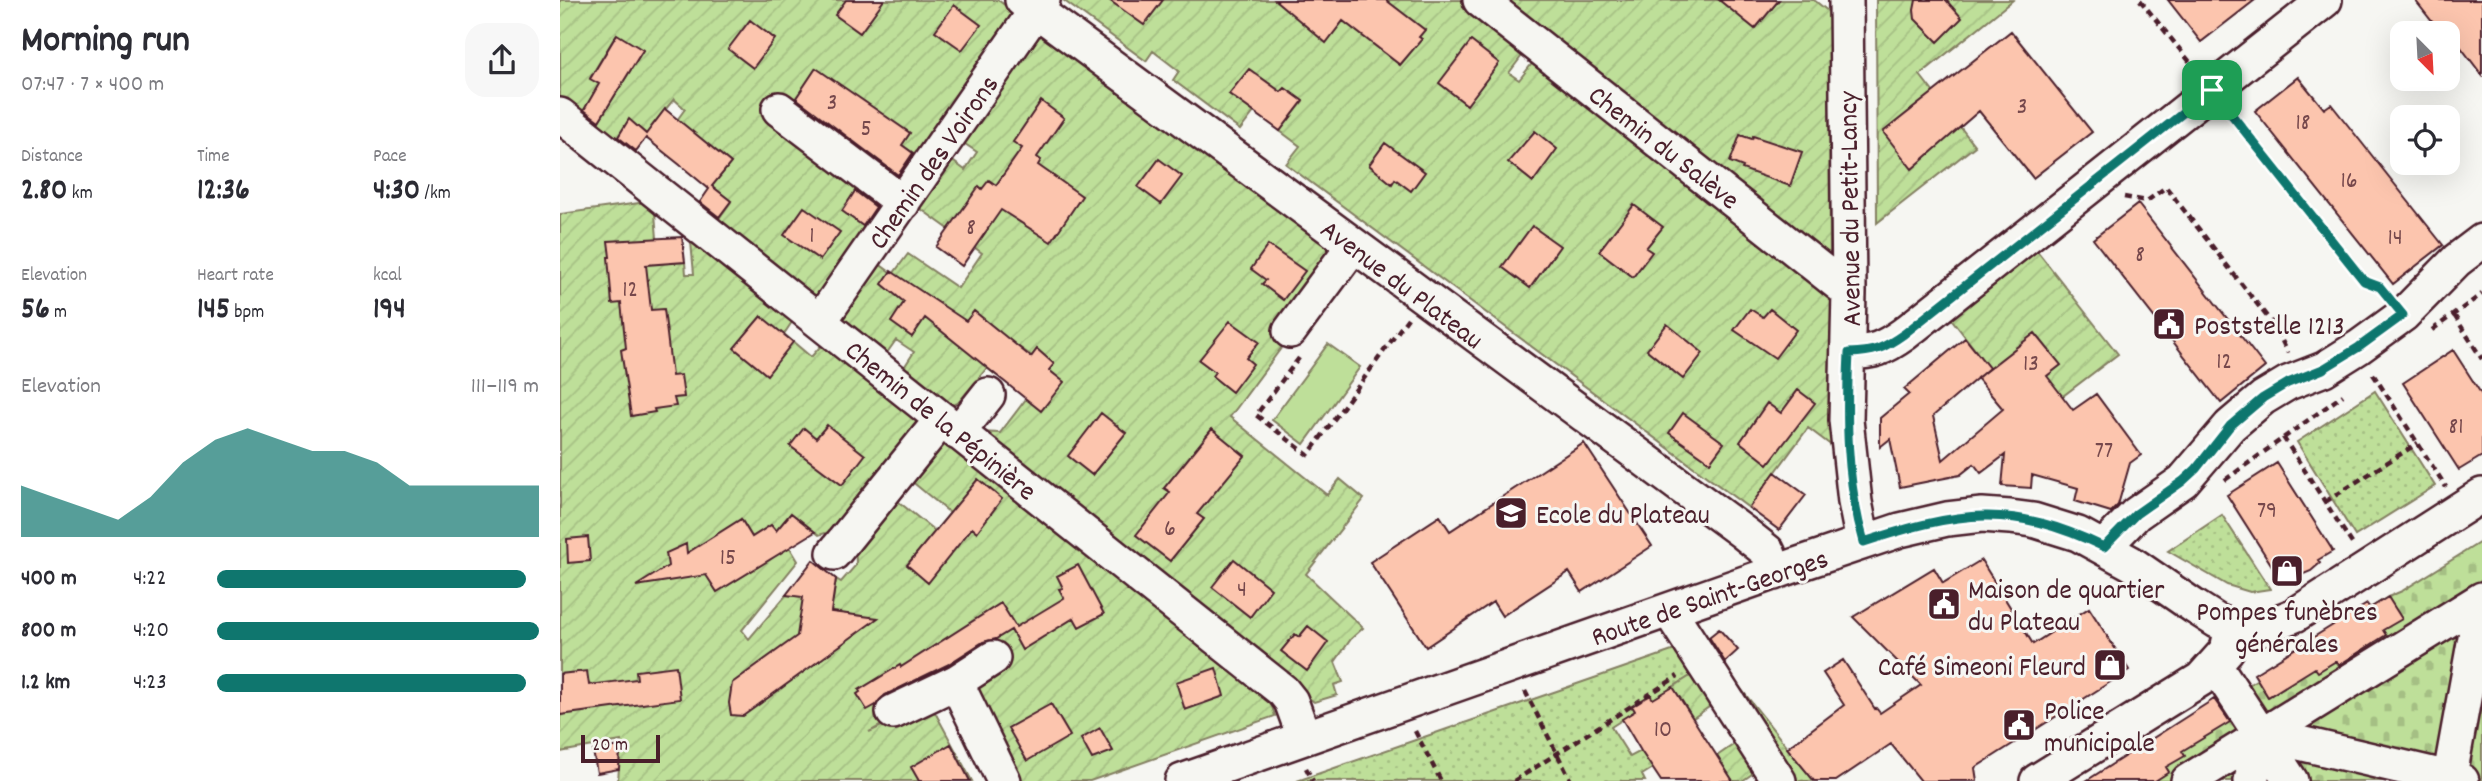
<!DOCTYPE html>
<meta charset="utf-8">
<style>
body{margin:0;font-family:Dekko,sans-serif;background:#f7f7f7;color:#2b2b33;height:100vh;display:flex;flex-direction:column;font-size:26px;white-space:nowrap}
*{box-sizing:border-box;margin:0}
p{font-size:23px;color:#7c7c81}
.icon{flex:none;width:38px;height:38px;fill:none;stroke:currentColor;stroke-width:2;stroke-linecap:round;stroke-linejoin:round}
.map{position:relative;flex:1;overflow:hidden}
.panel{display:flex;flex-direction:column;background:#fff;width:560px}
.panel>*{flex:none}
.needle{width:46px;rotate:156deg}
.controls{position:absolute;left:1830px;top:21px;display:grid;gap:14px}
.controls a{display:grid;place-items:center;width:70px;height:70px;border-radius:14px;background:#fff;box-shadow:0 7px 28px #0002;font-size:35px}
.scale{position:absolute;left:21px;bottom:18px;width:79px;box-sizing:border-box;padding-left:7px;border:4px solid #4a1f2b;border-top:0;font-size:19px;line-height:24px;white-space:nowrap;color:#4a1f2b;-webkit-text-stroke:5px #f6f6f2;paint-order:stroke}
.pin{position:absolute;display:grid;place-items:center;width:60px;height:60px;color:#fff;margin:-30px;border-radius:14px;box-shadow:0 4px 10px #0006}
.round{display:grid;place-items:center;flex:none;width:74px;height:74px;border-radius:21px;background:#f7f7f7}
.overview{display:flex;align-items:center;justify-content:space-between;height:119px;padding:0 21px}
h1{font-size:38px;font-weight:800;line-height:52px}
.metrics{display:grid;grid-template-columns:repeat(3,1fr);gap:10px;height:119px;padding:7px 21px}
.metrics div{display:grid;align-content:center}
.metrics b{font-size:30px;font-weight:800}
.metrics small{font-size:19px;font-weight:400}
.metrics p{font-size:19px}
.chart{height:196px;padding:14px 21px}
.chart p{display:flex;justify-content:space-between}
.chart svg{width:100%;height:126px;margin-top:7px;fill:#0f766e;opacity:.7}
ul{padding:0 21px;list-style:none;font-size:23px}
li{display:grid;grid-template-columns:112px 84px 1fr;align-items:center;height:52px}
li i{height:18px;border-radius:9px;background:#0f766e}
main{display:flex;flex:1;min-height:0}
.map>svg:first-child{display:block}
.grass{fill:url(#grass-dots);stroke:#847f62;stroke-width:2}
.cemetery{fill:url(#cemetery-stones);stroke:#847f62;stroke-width:2}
.garden{fill:url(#garden-furrows);stroke:#847f62;stroke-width:2;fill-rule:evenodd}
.pitch{fill:#bedf99;stroke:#847f62;stroke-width:2}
.building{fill:#fcc5ae;stroke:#4a1f2b;stroke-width:2}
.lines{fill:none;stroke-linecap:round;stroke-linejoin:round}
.minor-casing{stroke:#4a1f2b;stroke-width:38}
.path{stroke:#4a1f2b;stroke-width:4.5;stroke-dasharray:7 5;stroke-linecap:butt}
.minor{stroke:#f6f6f2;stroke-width:33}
.route-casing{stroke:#fff;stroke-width:14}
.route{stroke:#0f766e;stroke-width:9}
.labels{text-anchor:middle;stroke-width:6;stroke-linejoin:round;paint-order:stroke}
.number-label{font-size:24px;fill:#76484c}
.street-label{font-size:28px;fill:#4a1f2b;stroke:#f6f6f2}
.poi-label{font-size:28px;fill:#4a1f2b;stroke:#f6f6f2;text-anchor:start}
</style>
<main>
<section class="panel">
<div class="overview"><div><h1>Morning run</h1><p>07:47 · 7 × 400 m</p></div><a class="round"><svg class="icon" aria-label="share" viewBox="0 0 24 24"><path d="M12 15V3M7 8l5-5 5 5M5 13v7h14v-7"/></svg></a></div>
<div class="metrics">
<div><p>Distance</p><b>2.80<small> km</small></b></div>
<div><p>Time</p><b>12:36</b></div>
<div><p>Pace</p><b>4:30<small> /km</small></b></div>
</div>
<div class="metrics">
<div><p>Elevation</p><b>56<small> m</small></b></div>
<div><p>Heart rate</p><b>145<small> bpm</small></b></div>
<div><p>kcal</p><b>194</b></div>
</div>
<div class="chart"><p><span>Elevation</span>111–119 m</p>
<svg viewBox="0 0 160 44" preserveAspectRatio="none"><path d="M0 44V26L10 30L20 34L30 38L40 30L50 18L60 10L70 6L80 10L90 14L100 14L110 18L120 26L130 26L140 26L150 26L160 26V44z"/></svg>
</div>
<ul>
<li><b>400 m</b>4:22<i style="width:96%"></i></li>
<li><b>800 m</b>4:20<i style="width:100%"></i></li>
<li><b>1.2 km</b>4:23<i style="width:96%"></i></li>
</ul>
</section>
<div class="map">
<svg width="1922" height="781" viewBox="0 0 1922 781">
<defs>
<pattern id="grass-dots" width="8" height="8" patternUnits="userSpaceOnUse" patternTransform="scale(1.75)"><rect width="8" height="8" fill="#bedf99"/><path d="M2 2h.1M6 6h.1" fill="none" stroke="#a5bf84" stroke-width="1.8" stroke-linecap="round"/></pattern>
<pattern id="cemetery-stones" width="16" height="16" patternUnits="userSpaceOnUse" patternTransform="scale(1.75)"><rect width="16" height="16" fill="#bedf99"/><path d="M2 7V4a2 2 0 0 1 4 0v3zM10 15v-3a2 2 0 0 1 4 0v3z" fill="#a5bf84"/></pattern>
<pattern id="garden-furrows" width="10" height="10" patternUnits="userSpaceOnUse" patternTransform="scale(1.75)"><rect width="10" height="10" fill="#bedf99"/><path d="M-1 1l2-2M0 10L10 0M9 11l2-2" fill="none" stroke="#a5bf84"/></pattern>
</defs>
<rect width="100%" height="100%" fill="#f6f6f2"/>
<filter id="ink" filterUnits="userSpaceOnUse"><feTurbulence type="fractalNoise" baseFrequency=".0143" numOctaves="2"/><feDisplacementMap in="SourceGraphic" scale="14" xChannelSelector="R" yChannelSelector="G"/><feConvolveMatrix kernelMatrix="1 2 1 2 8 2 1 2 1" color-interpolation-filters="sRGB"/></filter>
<g filter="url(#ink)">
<path class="grass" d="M1815,391l60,95 -80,50 -58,-94z
M1662,515l48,74 -20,3 -23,-7 -59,-34z
M1115,650l17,25 -81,52 19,30 11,-6 12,17 -11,7 3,6h-348z
M1162,665l92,116h-27z"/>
<path class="cemetery" d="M1922,541v240h-386l292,-184 14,-6z"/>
<path class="garden" d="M0,0h438l17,13 -109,167 -6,-5 15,-21 -13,-9 8,-12 -94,-64 -22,32 -16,-10 -14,19 123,99 -62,86 -14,4 -96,-75 16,-22 -19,-16 19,-23 -54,-43 8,-11 -11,-10 -23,28 -3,8 -19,-15 -15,23 -20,-14 49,-79 -27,-15 -26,43 9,6 -19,33 -20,-8z
M503,0h404l-4,6 61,47 -15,20 10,7 19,-24 293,234 1,156 -24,-18 -59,80 -463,-344 14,-18 -20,-15 23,-29 -18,-14 -4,4 -32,-23 -20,25 25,18 -14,18 -67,-50 6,-9 -26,-20 -7,10z
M933,0h321l15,12 1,255z
M1316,0h137l-93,75 55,71 -98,77z
M475,29l305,225 -47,78 -63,85 97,78 13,-16 24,20 -58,75 57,54 -12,11 -16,23 8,20 -9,3 3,10 -23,7 -337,-270 23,1 26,-34 37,-17 -14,-12 5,-6 -17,-15 -5,7 -13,-9 -23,28 -9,-7 -29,35 -11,4 -46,-35 13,-20 -18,-12 -12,17 -49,-38 40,-58 18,13 15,-20 50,34 24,-35 -68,-49 29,-40 11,-2 11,8 12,-18 -18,-12z
M94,201l5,62 26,-1 1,12h8l-4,-43 106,85 -12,18 27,23 16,-18 94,82 -79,107 -23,7 -28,-22 -15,18 -5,-6 -19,12 -11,-18 -32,60 8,13 55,-34 14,-17 12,20 -56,69 7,9 37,-44 47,5 3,-21 5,3 15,-17 -1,-29 35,-41 45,36 15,-18 -40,-33 37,-41 319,249 9,28 -185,65h-77l-49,-94 -47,4 -6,-7 -36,20 10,19 -16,9 61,-29 42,78h-354l3,-40 -61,11v-538zM254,609l53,8 -70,19z
M1471,243l87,111 -88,67 -84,-109z
M1132,675l20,30 -19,13 -20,-31z
M1176,743l19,29 -13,9h-9l-16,-25z"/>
<path class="pitch" d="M768,344l32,23 -56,77 -32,-24z"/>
<path class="building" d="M286,0h38l-24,33 -25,-18z
M549,0h54l-19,25z
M715,0h111l39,30 -6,7 3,2 -22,26 -57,-44 -17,22z
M1159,0h60l-24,29z
M1356,0h30l16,18 -24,24 -23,-23 -1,-9z
M1608,0h87l-54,42z
M1855,0h67v75l-32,-42h-9z
M394,5l27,20 -19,25 -27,-19z
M190,20l25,19 -22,29 -25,-19z
M1451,31l81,101 -59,46 -54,-67 -67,58 -29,-37z
M57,34l26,16 -44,71 -15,-11 15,-26 -9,-5z
M911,41l28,22 -32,42 -28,-22z
M256,68l94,65 -8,12 11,8 -15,22 -102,-77z
M689,69l32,23 4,-4 18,13 -23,30 -51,-37z
M1738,77l26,32 7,-5 112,141 -50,39 -138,-173z
M481,101l23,17 -27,39 4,3 -3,5 44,31 -31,46 -50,-32 -39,56 -26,-19 43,-61 3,3 7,-9 7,5 26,-37 -9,-6z
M105,109l66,54 -19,23 19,15 -12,16 -19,-15 9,-13 -29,-24 -34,-27 -10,13 -18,-14 11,-18 17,15z
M975,131l22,18 -24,33 -25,-20z
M1180,135l12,4 1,-3 49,16 -12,34 -48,-17 1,-2 -13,-5z
M825,143l40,29 -14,19 -16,-12 -3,5 -23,-19z
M599,159l23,17 -21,28 -23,-17z
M295,191l21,16 -13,19 -21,-15z
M1578,204l127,163 -44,36 -128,-164z
M1074,205l29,22 -17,21 6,4 -19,25 -34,-26z
M244,207l36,25 -20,28 -36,-25z
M972,226l28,20 -30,42 -28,-21z
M122,237l3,25 -39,3 5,45 13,-1 8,67 9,-1 3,22 -10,1 2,8 -22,3 1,3 -24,4 -10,-66 5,-2 -5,-45 -9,1 -4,-47h2l-2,-16z
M708,245l37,26 -22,29 -21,-16 4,-4 -15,-11z
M331,271l75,50 8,-10 57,46 6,-8 17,15 -5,6 15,12 -23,29 -116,-93 -13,19 -21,-15 13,-20 -22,-18z
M1190,309l13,8 7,-8 26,21 -21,28 -41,-28z
M201,316l32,26 -26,33 -33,-27z
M670,321l29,21 -13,16 7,6 -21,28 -20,-16 3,-4 -16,-12z
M1107,324l36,29 -20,26 -36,-29z
M1475,333l26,32 -14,11 26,34 23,-16 45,61 -11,8 -12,42 -7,7 -36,-11 3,-13 -46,-13 -1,13 -29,-2 3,-31 -24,18 -7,-9 -14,11 -60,12 -10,-48 -10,8v-29l29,-24 -5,-5 61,-51 24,30 -56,48 10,44 60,-51 -26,-31z
M1893,350l29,45v61l-23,14 -56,-87z
M1238,390l17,13 -47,61 -28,-22 27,-39 14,10z
M541,413l25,20 -34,42 -24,-19z
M1123,413l41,30 -14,19 -41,-29z
M267,425l38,30 -23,30 -52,-39 14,-18 12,10z
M652,429l33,27 -48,58 7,5 -34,42 -34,-26 34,-43 -6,-4z
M1024,443l68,103 -70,46 -13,-20 -67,44 -9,-14 -67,45 -56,-85 70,-46 10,15z
M1717,463l56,88 -15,9 2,3 -9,8 -12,5 -1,-3 -15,10 -56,-88z
M1215,472l31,23 -27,35 -30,-22z
M418,479l24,20 -25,33 -5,-4 -44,55 -21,-18z
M231,513l24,19 -98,60 -11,-17 -70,11 32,-20 -2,-13 20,-9 1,9 54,-34 11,18 19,-12 5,6z
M28,537l2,24 -22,2 -1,-24z
M674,559l37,30 -21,28 -38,-30z
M253,560l23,19 -5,33 47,6 -135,98 -12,-1 -2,-12 3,-20 65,-47 6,-39 -17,-2z
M1421,560l52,84 56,-36 40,62 -154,98 2,13h-56l-30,-37 -55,37h-22l-27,-33 57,-43 -21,-32 20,-13 32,49 1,-1 4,5 41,-28 -68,-68 81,-49 9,15z
M518,565l26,49 -25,13 -5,-9 -52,32 -11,-20 -15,9 -13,3 -36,23 -62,30 -9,10 -9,5 -10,-16 3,-2 -1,-2 41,-25 1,2 100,-64 15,24 48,-29 -5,-9 4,-1 -6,-12z
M1828,597l14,22 -19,11 3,5 -47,30 -3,-4 -18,11 -3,-4 -47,29 -14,-23 113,-70 3,4z
M748,626l20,16 -21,29 -26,-20 14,-17 4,3z
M1159,629l19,21 -13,12 -16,-25z
M116,666l4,33 -120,16v-41l27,-3 2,14 48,-6 -1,-8z
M656,668l8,28 -39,14 -9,-28z
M1113,687l31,49 29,45h-72l-20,-30 -19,-32 13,-8 -3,-5 18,-11 3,4z
M1654,699l16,23 -48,29 3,5 -19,11 3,5 -14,9h-69z
M491,704l19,32 -43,25 -19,-33z
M540,728l13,23 -21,8 -11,-20z
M391,744l19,37h-51l-8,-14z
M60,746l-1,23 -22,4 -4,-22z"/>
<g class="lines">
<defs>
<path id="minor" d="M462,0l722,533 24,19 7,21
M920,0l369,292
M1286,0l3,292 -3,128 9,82 8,40
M219,109l124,94
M0,115l723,576 8,10 13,36
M260,321l223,-321
M730,331l63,-85
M1289,353c25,-1 34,-4 55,-19l421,-334
M398,433l30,-38
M1544,547l32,-33 47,-33 47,-55 33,-28 25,-15 36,-14 35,-22 44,-32 54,-55 25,-19
M274,553l108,-134
M1109,610l110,171
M1655,665l76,116
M396,682l48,99
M333,712l63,-30 37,-24
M622,781l614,-216 104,-35 47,-11 35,-4 28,2 23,3 45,14 53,29 64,44 22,14 15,6 31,1 32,-13 187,-120
M1477,781l164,-102 26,-29 5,-23
M1628,781l294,-182
M1691,781l10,-47 201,47
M1889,781l33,-182"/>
</defs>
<use href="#minor" class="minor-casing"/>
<path class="path" d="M1580,0l54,67
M1670,113l134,168 16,6 5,6
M1564,197l23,4 19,-14 109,140 13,26
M1894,315l28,44
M1872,330l50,-36
M739,358l-43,57 52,40 100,-137
M1813,374l73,113
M1723,437l70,108
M1665,480l118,-85
M1765,502l93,-59
M965,691l46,90
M855,731l26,50
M746,768l7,13
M954,781l164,-105"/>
<use href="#minor" class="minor"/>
</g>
</g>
<g class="lines" filter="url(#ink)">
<defs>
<path id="route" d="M1652,90l152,191 16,6 23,28 -44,32 -36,22 -35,14 -25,15 -33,28 -34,43 -13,12 -47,33 -32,33c-93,-45 -145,-36 -240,-5 -18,-61 -18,-126 -15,-189 25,-1 34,-4 55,-19z"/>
</defs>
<use href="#route" class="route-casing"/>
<use href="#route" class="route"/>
</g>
<defs>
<symbol id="civic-square" viewBox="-11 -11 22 22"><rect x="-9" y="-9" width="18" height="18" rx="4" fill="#4a1f2b" stroke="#f6f6f2"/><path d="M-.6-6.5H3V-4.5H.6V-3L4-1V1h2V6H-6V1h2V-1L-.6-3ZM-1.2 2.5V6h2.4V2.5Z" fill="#fff"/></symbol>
<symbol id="school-square" viewBox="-11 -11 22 22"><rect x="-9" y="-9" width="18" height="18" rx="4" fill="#4a1f2b" stroke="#f6f6f2"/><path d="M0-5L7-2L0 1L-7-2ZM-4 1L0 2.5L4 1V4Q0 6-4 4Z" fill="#fff"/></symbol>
<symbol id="shop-square" viewBox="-11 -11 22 22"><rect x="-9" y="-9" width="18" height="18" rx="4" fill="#4a1f2b" stroke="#f6f6f2"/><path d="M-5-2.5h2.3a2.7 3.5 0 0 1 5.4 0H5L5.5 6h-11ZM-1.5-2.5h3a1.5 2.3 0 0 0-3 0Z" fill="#fff"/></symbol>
</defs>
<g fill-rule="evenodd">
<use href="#civic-square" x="1590" y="305" width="38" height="38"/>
<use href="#school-square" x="932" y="494" width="38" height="38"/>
<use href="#shop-square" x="1708" y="552" width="38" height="38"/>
<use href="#civic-square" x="1365" y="585" width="38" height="38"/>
<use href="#shop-square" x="1531" y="646" width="38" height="38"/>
<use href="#civic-square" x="1440" y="706" width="38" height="38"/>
</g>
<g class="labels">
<g class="number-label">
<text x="272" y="109">3</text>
<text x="1462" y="113">3</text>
<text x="1743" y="129">18</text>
<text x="306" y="135">5</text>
<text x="1789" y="187">16</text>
<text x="411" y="234">8</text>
<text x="252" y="242">1</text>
<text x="1835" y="244">14</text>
<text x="1580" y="261">8</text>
<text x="70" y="296">12</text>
<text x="1664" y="368">12</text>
<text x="1471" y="370">13</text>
<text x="1896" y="433">81</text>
<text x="1544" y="457">77</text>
<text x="1707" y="517">79</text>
<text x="610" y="535">6</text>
<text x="168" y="564">15</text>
<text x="682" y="596">4</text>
<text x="1103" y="736">10</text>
</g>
<g class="street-label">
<text transform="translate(1105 146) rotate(38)" y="10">Chemin du Salève</text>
<text transform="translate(372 161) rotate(-55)" y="10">Chemin des Voirons</text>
<text transform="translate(1288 209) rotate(-91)" y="10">Avenue du Petit-Lancy</text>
<text transform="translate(843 283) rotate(37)" y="10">Avenue du Plateau</text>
<text transform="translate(382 419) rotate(39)" y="10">Chemin de la Pépinière</text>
<text transform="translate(1149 596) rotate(-19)" y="10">Route de Saint-Georges</text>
</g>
<g class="poi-label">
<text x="1634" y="334">Poststelle 1213</text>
<text x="976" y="523">Ecole du Plateau</text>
<text x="1408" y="598">Maison de quartier<tspan x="1408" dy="32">du Plateau</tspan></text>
<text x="1727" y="620" text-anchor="middle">Pompes funèbres<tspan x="1727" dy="32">générales</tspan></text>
<text x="1526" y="675" text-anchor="end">Café Simeoni Fleurd</text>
<text x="1484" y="719">Police<tspan x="1484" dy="32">municipale</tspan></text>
</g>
</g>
</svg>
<div class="controls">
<a><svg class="needle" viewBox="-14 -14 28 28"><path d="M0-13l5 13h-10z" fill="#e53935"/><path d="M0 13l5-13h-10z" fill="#7c7c81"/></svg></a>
<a><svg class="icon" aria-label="locate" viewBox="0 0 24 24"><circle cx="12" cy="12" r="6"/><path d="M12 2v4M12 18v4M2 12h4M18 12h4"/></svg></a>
</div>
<div class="scale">20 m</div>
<div class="pin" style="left:1652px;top:90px;background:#1e9e55"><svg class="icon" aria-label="arrive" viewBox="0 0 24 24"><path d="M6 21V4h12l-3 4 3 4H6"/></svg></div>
</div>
</main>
